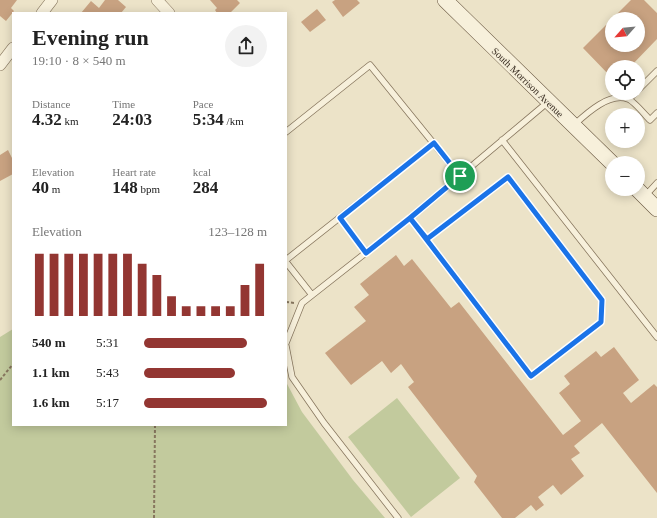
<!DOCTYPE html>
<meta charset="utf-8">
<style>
body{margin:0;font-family:Georgia,serif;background:#f2f2f2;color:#222;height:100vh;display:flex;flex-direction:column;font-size:15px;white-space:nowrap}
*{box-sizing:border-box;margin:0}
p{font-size:13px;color:#767676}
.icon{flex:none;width:22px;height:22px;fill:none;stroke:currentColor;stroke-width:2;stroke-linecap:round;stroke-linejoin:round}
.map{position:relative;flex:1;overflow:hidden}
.side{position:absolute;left:12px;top:12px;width:275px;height:414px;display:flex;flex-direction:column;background:#fff;border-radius:0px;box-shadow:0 2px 10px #0003}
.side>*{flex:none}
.needle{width:26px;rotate:243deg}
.buttons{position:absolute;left:605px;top:12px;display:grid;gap:8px}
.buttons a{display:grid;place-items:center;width:40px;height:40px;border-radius:50%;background:#fff;box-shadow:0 2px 10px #0003;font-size:20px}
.pin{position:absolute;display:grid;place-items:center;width:34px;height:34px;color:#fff;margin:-17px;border:2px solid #fff;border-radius:50%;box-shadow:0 1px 4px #0007}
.round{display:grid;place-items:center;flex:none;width:42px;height:42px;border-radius:21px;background:#f2f2f2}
.overview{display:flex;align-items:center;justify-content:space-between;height:68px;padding:0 20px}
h1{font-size:22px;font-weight:700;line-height:30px}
.stats{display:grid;grid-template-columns:repeat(3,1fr);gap:6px;height:68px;padding:4px 20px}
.stats div{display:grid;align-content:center}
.stats b{font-size:17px;font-weight:700}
.stats small{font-size:11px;font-weight:400}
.stats p{font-size:11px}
.chart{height:112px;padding:8px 20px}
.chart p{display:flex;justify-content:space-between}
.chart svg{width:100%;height:72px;margin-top:4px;stroke:#933632;stroke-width:6}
ul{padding:0 20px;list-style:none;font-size:13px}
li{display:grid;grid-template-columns:64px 48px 1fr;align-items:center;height:30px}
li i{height:10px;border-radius:5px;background:#933632}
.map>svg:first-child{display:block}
.green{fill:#c2ca9d}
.building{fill:#c8a281;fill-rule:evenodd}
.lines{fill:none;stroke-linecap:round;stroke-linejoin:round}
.lane-casing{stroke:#87765e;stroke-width:7}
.street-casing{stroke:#87765e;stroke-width:12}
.secondary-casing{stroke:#695741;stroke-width:16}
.path{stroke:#87765e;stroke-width:2;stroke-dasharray:3 2;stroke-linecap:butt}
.lane{stroke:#f7f0db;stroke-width:5.5}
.street{stroke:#f7f0db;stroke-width:11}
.secondary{stroke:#f7f0db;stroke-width:15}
.route-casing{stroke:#fff;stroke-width:8}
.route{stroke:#1a73e8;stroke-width:5}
.labels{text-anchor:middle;stroke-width:3;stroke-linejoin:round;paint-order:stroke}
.street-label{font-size:10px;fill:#392d21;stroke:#f4edd8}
</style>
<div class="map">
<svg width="657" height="518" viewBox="0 0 657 518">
<rect width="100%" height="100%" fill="#ece3c8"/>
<path class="green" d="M13,329v96h273v-43l16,30 51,68 32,38h-385v-181z
M397,398l63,80 -49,39 -63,-80z"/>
<path class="building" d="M0,0h17l-6,8 3,3 -8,10 -6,-5z
M105,0h13l8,7 -5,6h-40l10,-12 8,7z
M210,0h27l3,3 -10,10h-13l-2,-3 2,-2z
M335,0h22l3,3 -17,14 -11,-15z
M631,0h13l13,13v26l-27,28h-18v11l-29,-30zM612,19h26v26h-26z
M317,9l9,11 -16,12 -9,-10z
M8,150l5,10v14l-13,7v-26z
M396,255l8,11 8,-7 39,49 8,-6 104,133 18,-14 -22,-28 11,-9 -6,-8 32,-25 5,6 13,-10 25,33 -16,13 8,10 23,-19 3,3v106l-55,-70 -28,23 6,7 -9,6 13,17 -23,19 -8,-10 -15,12 6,8 -8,6 -5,-6 -16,13h-13l-28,-36 3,-6 -69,-89 6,-5 -13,-18 -10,9 -9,-12 -31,24 -26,-32 41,-32 -12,-14 15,-12 -9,-11z"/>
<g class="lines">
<defs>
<path id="lane" d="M638,90l19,-19
M629,99l6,-6
M575,124c12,-11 35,-32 53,-25 6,2 17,16 22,21l7,-7
M286,132l84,-67 90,111
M502,140l155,197
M645,196l12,-13
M340,218l26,35
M410,218l121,158 70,-54 1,-22 -94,-123 -81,62
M286,260l148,-117
M286,262l26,33
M286,343l16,-40 108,-85 138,-116
M286,346l6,31 32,46 74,95"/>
<path id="street" d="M157,0l12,13
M42,13l10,-13
M0,65l13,-17"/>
<path id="secondary" d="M445,0l167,163
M637,189l20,20"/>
</defs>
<use href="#lane" class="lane-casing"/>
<use href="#street" class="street-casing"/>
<use href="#secondary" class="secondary-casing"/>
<path class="path" d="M286,302l9,1
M0,380l13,-16
M154,518l1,-93"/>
<use href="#lane" class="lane"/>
<use href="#street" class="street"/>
<use href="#secondary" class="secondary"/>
</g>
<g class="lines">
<defs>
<path id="route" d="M460,176l-26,-33 -94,75 26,35 44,-35 121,158 70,-54 1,-22 -94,-123 -81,62 -17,-21 50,-42"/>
</defs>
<use href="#route" class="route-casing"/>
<use href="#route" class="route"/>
</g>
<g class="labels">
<g class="street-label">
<text transform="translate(528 82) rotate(44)" y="4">South Morrison Avenue</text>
</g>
</g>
</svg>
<div class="buttons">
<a><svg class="needle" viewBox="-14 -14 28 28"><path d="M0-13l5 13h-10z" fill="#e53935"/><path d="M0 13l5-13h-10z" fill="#767676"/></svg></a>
<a><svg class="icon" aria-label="locate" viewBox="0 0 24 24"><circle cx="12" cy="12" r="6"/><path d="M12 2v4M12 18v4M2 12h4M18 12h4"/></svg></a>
<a>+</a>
<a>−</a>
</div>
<div class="pin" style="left:460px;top:176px;background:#1e9e55"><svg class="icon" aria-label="arrive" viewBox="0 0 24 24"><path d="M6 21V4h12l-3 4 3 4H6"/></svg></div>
<section class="side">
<div class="overview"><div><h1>Evening run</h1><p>19:10 · 8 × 540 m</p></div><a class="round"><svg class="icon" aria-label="share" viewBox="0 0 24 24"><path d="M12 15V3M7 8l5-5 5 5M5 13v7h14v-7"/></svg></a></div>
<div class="stats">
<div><p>Distance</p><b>4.32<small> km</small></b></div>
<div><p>Time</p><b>24:03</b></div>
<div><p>Pace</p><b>5:34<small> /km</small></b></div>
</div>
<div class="stats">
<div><p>Elevation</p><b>40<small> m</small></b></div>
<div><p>Heart rate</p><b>148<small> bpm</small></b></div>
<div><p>kcal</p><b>284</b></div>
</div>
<div class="chart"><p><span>Elevation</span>123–128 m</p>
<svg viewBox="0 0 160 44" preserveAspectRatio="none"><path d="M5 44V6M15 44V6M25 44V6M35 44V6M45 44V6M55 44V6M65 44V6M75 44V12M85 44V19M95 44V32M105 44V38M115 44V38M125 44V38M135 44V38M145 44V25M155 44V12"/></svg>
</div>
<ul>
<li><b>540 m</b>5:31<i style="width:84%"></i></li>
<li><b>1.1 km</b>5:43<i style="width:74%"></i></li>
<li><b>1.6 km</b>5:17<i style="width:100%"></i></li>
</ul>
</section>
</div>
